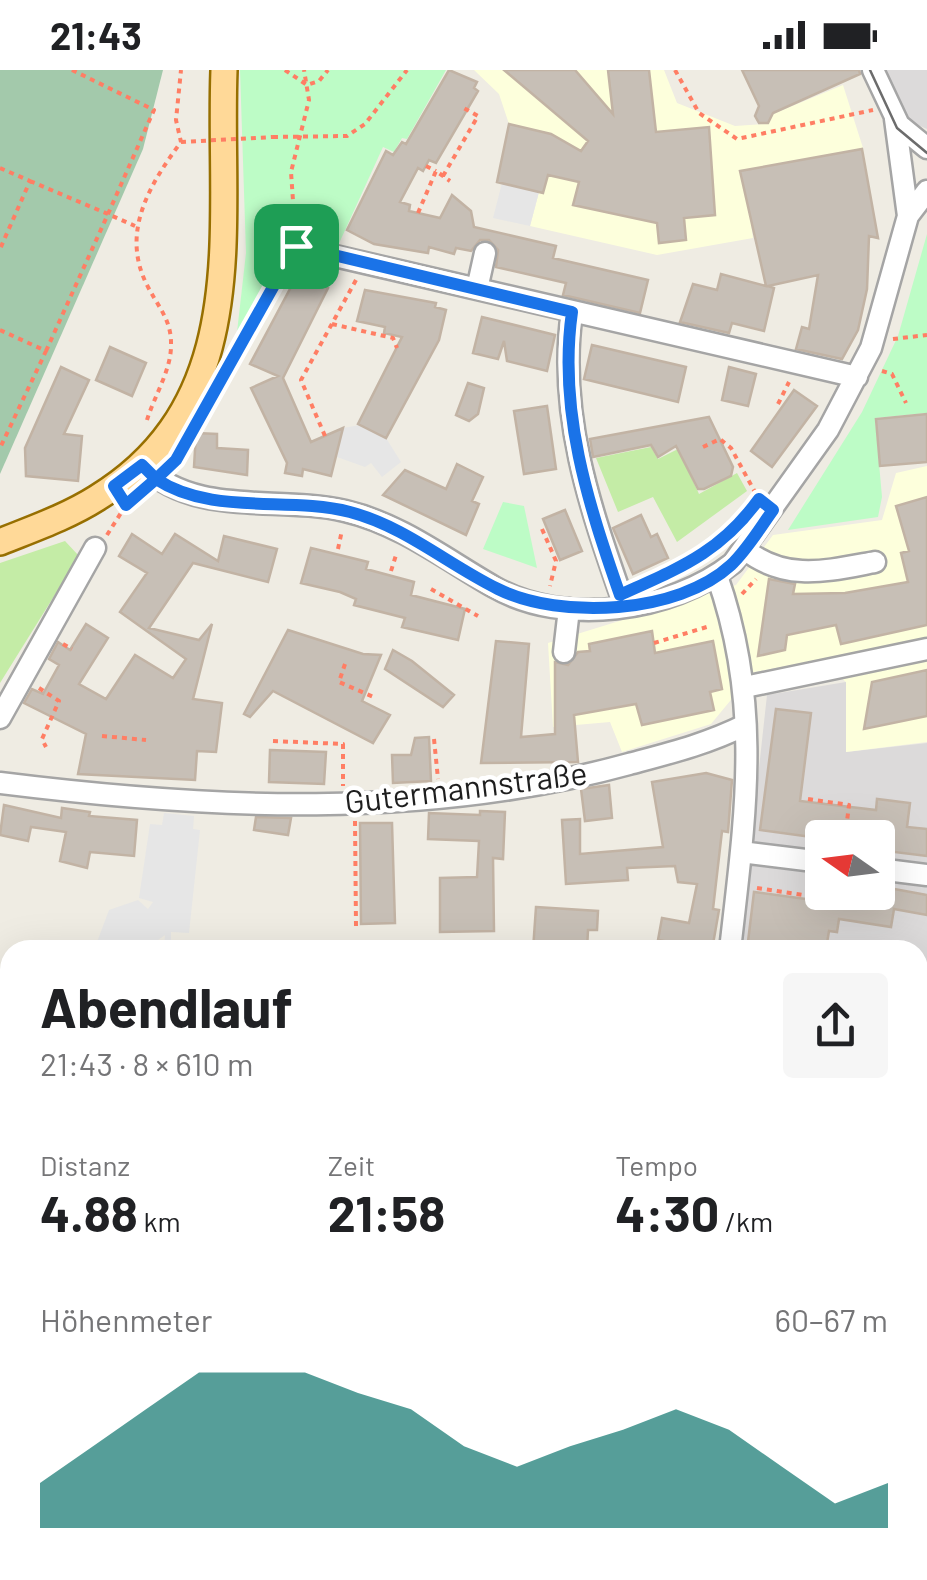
<!DOCTYPE html>
<html lang="de">
<meta charset="utf-8">
<style>
body{margin:0;font-family:Barlow,sans-serif;background:#f6f6f6;color:#202124;height:100vh;display:flex;flex-direction:column;font-size:38px;white-space:nowrap}
*{box-sizing:border-box;margin:0}
p{font-size:32px;color:#757577}
.icon{flex:none;width:55px;height:55px;fill:none;stroke:currentColor;stroke-width:2;stroke-linecap:round;stroke-linejoin:round}
.map{position:relative;flex:1;overflow:hidden}
.panel{position:absolute;left:0px;top:870px;width:928px;height:640px;display:flex;flex-direction:column;background:#fff;border-radius:30px 30px 0 0;box-shadow:0 10px 40px #0002}
.panel>*{flex:none}
.needle{width:65px;rotate:284deg}
.fabs{position:absolute;left:805px;top:750px;display:grid;gap:20px}
.fabs a{display:grid;place-items:center;width:90px;height:90px;border-radius:10px;background:#fff;box-shadow:0 10px 40px #0002;font-size:50px}
.pin{position:absolute;display:grid;place-items:center;width:85px;height:85px;color:#fff;margin:-42px;border-radius:20px;box-shadow:0 5px 15px #0006}
.round{display:grid;place-items:center;flex:none;width:105px;height:105px;border-radius:10px;background:#f6f6f6}
.headline{display:flex;align-items:center;justify-content:space-between;height:170px;padding:0 40px}
h1{font-size:55px;font-weight:700;line-height:75px}
.stats{display:grid;grid-template-columns:repeat(3,1fr);gap:15px;height:170px;padding:10px 40px}
.stats div{display:grid;align-content:center}
.stats b{font-size:50px;font-weight:700}
.stats small{font-size:28px;font-weight:400}
.stats p{font-size:28px}
.chart{height:280px;padding:20px 40px}
.chart p{display:flex;justify-content:space-between}
.chart svg{width:100%;height:180px;margin-top:10px;fill:#0f766e;opacity:.7}
.status{display:flex;justify-content:space-between;align-items:center;height:70px;padding:0 50px;background:#fff;direction:ltr}
.status svg{height:28px;fill:currentColor}
.map>svg:first-child{display:block}
.residential{fill:#dcdada;fill-rule:evenodd}
.industrial{fill:#e9d4e4}
.education{fill:#fdffdc}
.grass{fill:#c4eca6}
.cemetery{fill:#a3c9ab}
.park{fill:#bdfcc6}
.parking{fill:#e6e6e6}
.building{fill:#c7bfb6;stroke:#c2b3a4;stroke-width:2.5}
.lines{fill:none;stroke-linecap:round;stroke-linejoin:round}
.minor-casing{stroke:#a5a5a5;stroke-width:25}
.major-casing{stroke:#976f00;stroke-width:30}
.path{stroke:#ff7e64;stroke-width:4;stroke-dasharray:5 5;stroke-linecap:butt}
.minor{stroke:#fff;stroke-width:20}
.major{stroke:#ffd998;stroke-width:25}
.tram{stroke:#6c6c6c;stroke-width:2.5}
.rail-casing{stroke:#6c6c6c;stroke-width:10}
.rail{stroke:#fff;stroke-width:6;stroke-dasharray:19;stroke-linecap:butt}
.path-bridge{stroke:#ff7e64;stroke-width:4;stroke-dasharray:5 5;stroke-linecap:butt}
.route-casing{stroke:#fff;stroke-width:20}
.route{stroke:#1a73e8;stroke-width:12}
.labels{text-anchor:middle;stroke-width:9;stroke-linejoin:round;paint-order:stroke}
.street-label{font-size:32px;fill:#1e1e1e;stroke:#fff}
</style>
<div class="status"><b>21:43</b><svg viewBox="0 0 49 12"><path d="M0 12V9h3v3zM5 12V6h3v6zM10 12V3h3v9zM15 12V0h3v12zM26 1h20v11H26zM47 4h2v5h-2z"/></svg></div>
<div class="map">
<svg width="927" height="1510" viewBox="0 0 927 1510">
<rect width="100%" height="100%" fill="#efece3"/>
<path class="residential" d="M884,0h43v59l-23,-10z
M846,612v70l81,-9v284l-9,-1v-76h-179l28,-255zM822,768h56v54h-56z"/>
<path class="industrial" d="M918,1272l9,1v131l-9,-1z
M0,1285l10,1v214h908v-94l9,1v103h-927z"/>
<path class="education" d="M474,0h190l13,33 58,23 29,-2 9,-10 70,-29 20,63 9,54 -121,22 2,14 -96,17 -127,-29 9,-34 -42,-10 12,-58 -10,-30z
M927,396v276l-81,10v-70l-26,-22 -66,12 -43,52 -89,28 -12,-30 -57,5 -5,-84 188,-58 37,-50 109,-15 14,-47z"/>
<path class="grass" d="M651,377l7,12 20,-10 21,45 38,-21 10,18 -70,51 -24,-45 -35,15 -22,-54z
M65,471l14,15 -79,127v-120z"/>
<path class="cemetery" d="M0,0h163l-20,79 -143,325z"/>
<path class="park" d="M240,0h206l-39,69 -5,-1 -8,14 -11,-5 -47,103 -45,-4 -55,95 10,-88z
M927,164v179l-52,5 7,79 -4,20 -90,13 74,-118 36,-76z
M503,432l21,4 13,62 -54,-19z"/>
<path class="parking" d="M502,113l37,9 -9,34 -37,-8z
M360,355l26,13 15,24 -19,15 -11,-14 -6,4 -28,-10 6,-29z
M164,743l30,3 -1,13 7,1 -11,103 -18,-1v18h-7l1,-15 -21,15h-50l15,-40 29,-10 10,9 5,-7 -14,-4 11,-74 12,1z
M10,970v215l-10,-1v-185z
M918,1010l9,2v247h-9z
M0,1400l10,4v96h100l-9,10h-101z"/>
<path class="building" d="M449,0l28,12 -3,6 4,3 -42,72 -7,-3 -6,11 -5,-3 -18,34 10,3 -1,6 31,7 12,-23 19,16 3,16 82,19 -3,12 95,22 -8,33 -77,-18 3,-12 -70,-16 2,-17 -9,-10h-9l-9,11 -15,-3 -2,6 -25,-7 -1,6 -54,-9 -27,-14 39,-79 7,4 9,-13 4,2z
M504,0h71l38,44 -5,-44h41l7,62 53,-5 6,88 -31,3 2,22 -27,3 -2,-20 -84,-18 6,-23 -31,-7 -5,18 -46,-11 12,-58 42,10 30,17 7,-10z
M742,0h117l1,4 -87,39 -5,10h-9l-4,-7 4,-10z
M862,79l16,89 -9,-2 -2,53 -9,41 -16,29 -46,-10 6,-22 7,2 9,-54 -50,11 6,2 -10,43 -32,-8 -3,10 -49,-11 13,-38 24,6 4,-16 45,12 -26,-115z
M298,204l30,14 -45,90 28,64 32,-14 -12,48 -28,-7 -1,7 -17,-3 2,-10 -36,-75 27,-12 -28,-12z
M365,220l71,13 -1,4 11,3 -7,30 -53,98 -28,-14 44,-87 -18,-4 1,-6 -28,-6z
M482,247l73,18 -8,36 -40,-10 -3,-20 -6,18 -25,-6z
M592,275l94,22 -8,35 -94,-23z
M110,277l36,16 -14,33 -36,-16z
M61,297l28,13 -25,54 18,2 -4,45 -52,-5 -1,-28z
M729,297l27,7 -8,32 -26,-6z
M468,313l16,5 -6,26 -9,7 -13,-6z
M794,320l23,16 -45,61 -21,-16z
M547,336l9,63 -32,5 -10,-63z
M927,344v48l-47,4 -4,-47z
M709,347l24,50 -2,9 -27,13h-6l-22,-43 -18,11 -7,-12 -58,12 -3,-18z
M196,363l21,1v14l31,2 -1,25 -53,-8z
M457,394l26,13 -11,24 7,3 -13,31 -83,-40 22,-25 41,19z
M927,427v128l-86,19 -5,-19 -49,10 -2,15 -27,6 11,-77 26,5 -2,10 52,-1 63,-11 -7,-29 8,-2 -13,-45z
M565,440l17,41 -22,9 -17,-41z
M641,445l10,22 6,-3 11,24 -35,16 -20,-46z
M132,464l30,20 13,-20 43,27 6,-25 53,13 -9,33 -75,-19 -44,65 50,12 13,-16 -19,75 29,4 -6,49 -19,-1 -2,29 -117,-6 8,-40 -62,-31 8,-14 11,5 16,-29 -10,-6 9,-17 12,8 16,-26 22,14 -29,46 27,15 29,-44 38,23 13,-19 -66,-47 27,-39 -28,-17z
M311,478l57,14 -2,7 48,13 -3,13 54,14 -7,31 -56,-13 3,-9 -51,-13 2,-6 -16,-7 -39,-9z
M288,560l75,24 18,1 -19,46 28,14 -17,28 -100,-52 -23,26 -6,-3z
M652,561l3,22 58,-12 9,48 -12,3 4,18 -72,15 -6,-21 -62,11 4,47 -97,1 15,-122 33,3 -8,93 34,-3v-72l13,3 10,-13 12,-1 -1,-7z
M393,580l19,11 42,34 -11,12 -58,-38z
M927,600v46l-63,13 8,-47z
M776,639l35,4 -11,88 76,9 1,-11 33,4 -3,24 20,2v27l-49,-6v-12h-59l-59,-8z
M429,667l2,44 -38,2 -1,-28h19l4,-17z
M270,680l56,2 -2,32 -55,-2z
M706,703l26,7 -4,52 -6,-1 -9,78 6,1 -7,40h-28l1,-5 -27,-5 4,-22 27,5 8,-39 -19,-2 -3,-16 -48,2 1,12 -62,4 -4,-64 18,-1v35l83,-7 -11,-65z
M609,715l3,33 -27,3 -4,-32z
M4,735l57,13 1,-10 28,4 -1,4 48,4 -3,36 -44,-4 -3,16 -27,-7 6,-29 -35,-5 -3,14 -28,-6z
M480,741l25,1 -2,47 -10,-1 1,73 -54,1v-54l37,-1 2,-36 -51,-2 1,-26 51,2z
M256,747l35,1 -3,17 -34,-5z
M360,753h32l3,100 -34,1z
M878,816l49,9v20l-33,-6 -3,18 -52,-8 -2,13 -8,-1 -3,18 -34,-5v4l-45,2 7,-58 103,14 2,-14h19z
M536,837l62,4 -1,19h-9l-1,20h-54z"/>
<g class="lines">
<defs>
<path id="minor" d="M873,0l26,55 28,23
M908,146l19,-25
M296,177l561,130
M477,219l8,-36
M572,242c-15,103 19,198 53,295
M142,395c54,53 134,30 203,46 56,13 100,48 149,76 70,40 177,25 239,-24l95,-133 43,-82 37,-132 -13,-97
M744,479c42,33 82,22 131,13
M717,506c46,130 28,241 13,374
M564,582l5,-43
M745,617l182,-38
M0,648l95,-170
M0,713c208,26 425,37 629,-19 41,-11 78,-20 116,-39
M741,782l81,10
M878,799l49,6
M918,948l9,2
M0,1299h10
M862,1500l23,10
M554,1510l2,-10
M664,1510l5,-10"/>
<path id="major" d="M0,472c32,-13 67,-25 97,-44 158,-97 121,-271 127,-428"/>
</defs>
<use href="#minor" class="minor-casing"/>
<use href="#major" class="major-casing"/>
<path class="path" d="M72,0l82,40 -46,104 27,12
M285,0l22,15 12,-4 9,-11
M675,0l24,43 38,26 136,-29
M273,67l74,-1 18,-12 42,-54
M426,96l10,5
M0,98l30,13 -30,68
M443,106l35,-60 -16,-9
M30,111l78,33 -62,137
M418,143l18,-42 14,10
M295,159l-4,-57 18,-72 -5,-30
M332,254l61,14 4,10
M0,260l46,21 -46,97
M893,269l34,-4
M229,291l56,-96
M882,301l10,3 14,29
M778,334l11,-22
M147,350c7,-23 24,-50 24,-74 1,-27 -14,-40 -25,-63 -25,-52 4,-99 35,-141l-5,-22 5,-50
M325,366l-24,-56 55,-100
M703,377l17,-8 11,9 25,46
M542,459l14,32 -6,25
M107,465l19,-30
M338,479l4,-19
M391,501l6,-19
M666,504l56,-32
M431,519l47,27
M742,524l14,-15
M654,573l56,-17
M63,574l9,5
M345,594l-6,18 37,16
M39,618l20,13 -17,38 4,8
M102,666l44,4
M434,669l4,40
M273,671l70,3v42
M808,729l41,6 -4,33
M355,751l1,105
M757,818l59,9"/>
<use href="#minor" class="minor"/>
<use href="#major" class="major"/>
<path class="tram" d="M870,0l27,58 30,25"/>
<defs>
<path id="rail" d="M0,1208l10,1
M0,1245l10,1
M0,1270l10,1
M918,1286l9,1
M918,1310l9,1
M918,1336l9,1
M918,1361l9,1
M918,1396l9,1"/>
</defs>
<use href="#rail" class="rail-casing"/>
<use href="#rail" class="rail"/>
<path class="path-bridge" d="M181,72l92,-5"/>
</g>
<g class="lines">
<defs>
<path id="route" d="M296,176l-120,214 -20,19 -14,-14 -28,21 12,19 30,-26c56,37 131,17 194,33 56,15 97,52 148,77 63,31 180,25 233,-24 16,-15 29,-37 42,-55l-14,-11c-39,54 -80,69 -139,96 -32,-92 -62,-184 -48,-283l-276,-66"/>
</defs>
<use href="#route" class="route-casing"/>
<use href="#route" class="route"/>
</g>
<g class="labels">
<g class="street-label">
<text transform="translate(466 718) rotate(-7)" y="11">Gutermannstraße</text>
</g>
</g>
</svg>
<div class="fabs">
<a><svg class="needle" viewBox="-14 -14 28 28"><path d="M0-13l5 13h-10z" fill="#e53935"/><path d="M0 13l5-13h-10z" fill="#757577"/></svg></a>
</div>
<div class="pin" style="left:296px;top:176px;background:#1e9e55"><svg class="icon" aria-label="arrive" viewBox="0 0 24 24"><path d="M6 21V4h12l-3 4 3 4H6"/></svg></div>
<section class="panel">
<div class="headline"><div><h1>Abendlauf</h1><p>21:43 · 8 × 610 m</p></div><a class="round"><svg class="icon" aria-label="share" viewBox="0 0 24 24"><path d="M12 15V3M7 8l5-5 5 5M5 13v7h14v-7"/></svg></a></div>
<div class="stats">
<div><p>Distanz</p><b>4.88<small> km</small></b></div>
<div><p>Zeit</p><b>21:58</b></div>
<div><p>Tempo</p><b>4:30<small> /km</small></b></div>
</div>
<div class="chart"><p><span>Höhenmeter</span>60–67 m</p>
<svg viewBox="0 0 160 44" preserveAspectRatio="none"><path d="M0 44V33L10 24L20 15L30 6L40 6L50 6L60 11L70 15L80 24L90 29L100 24L110 20L120 15L130 20L140 29L150 38L160 33V44z"/></svg>
</div>
</section>
</div>
